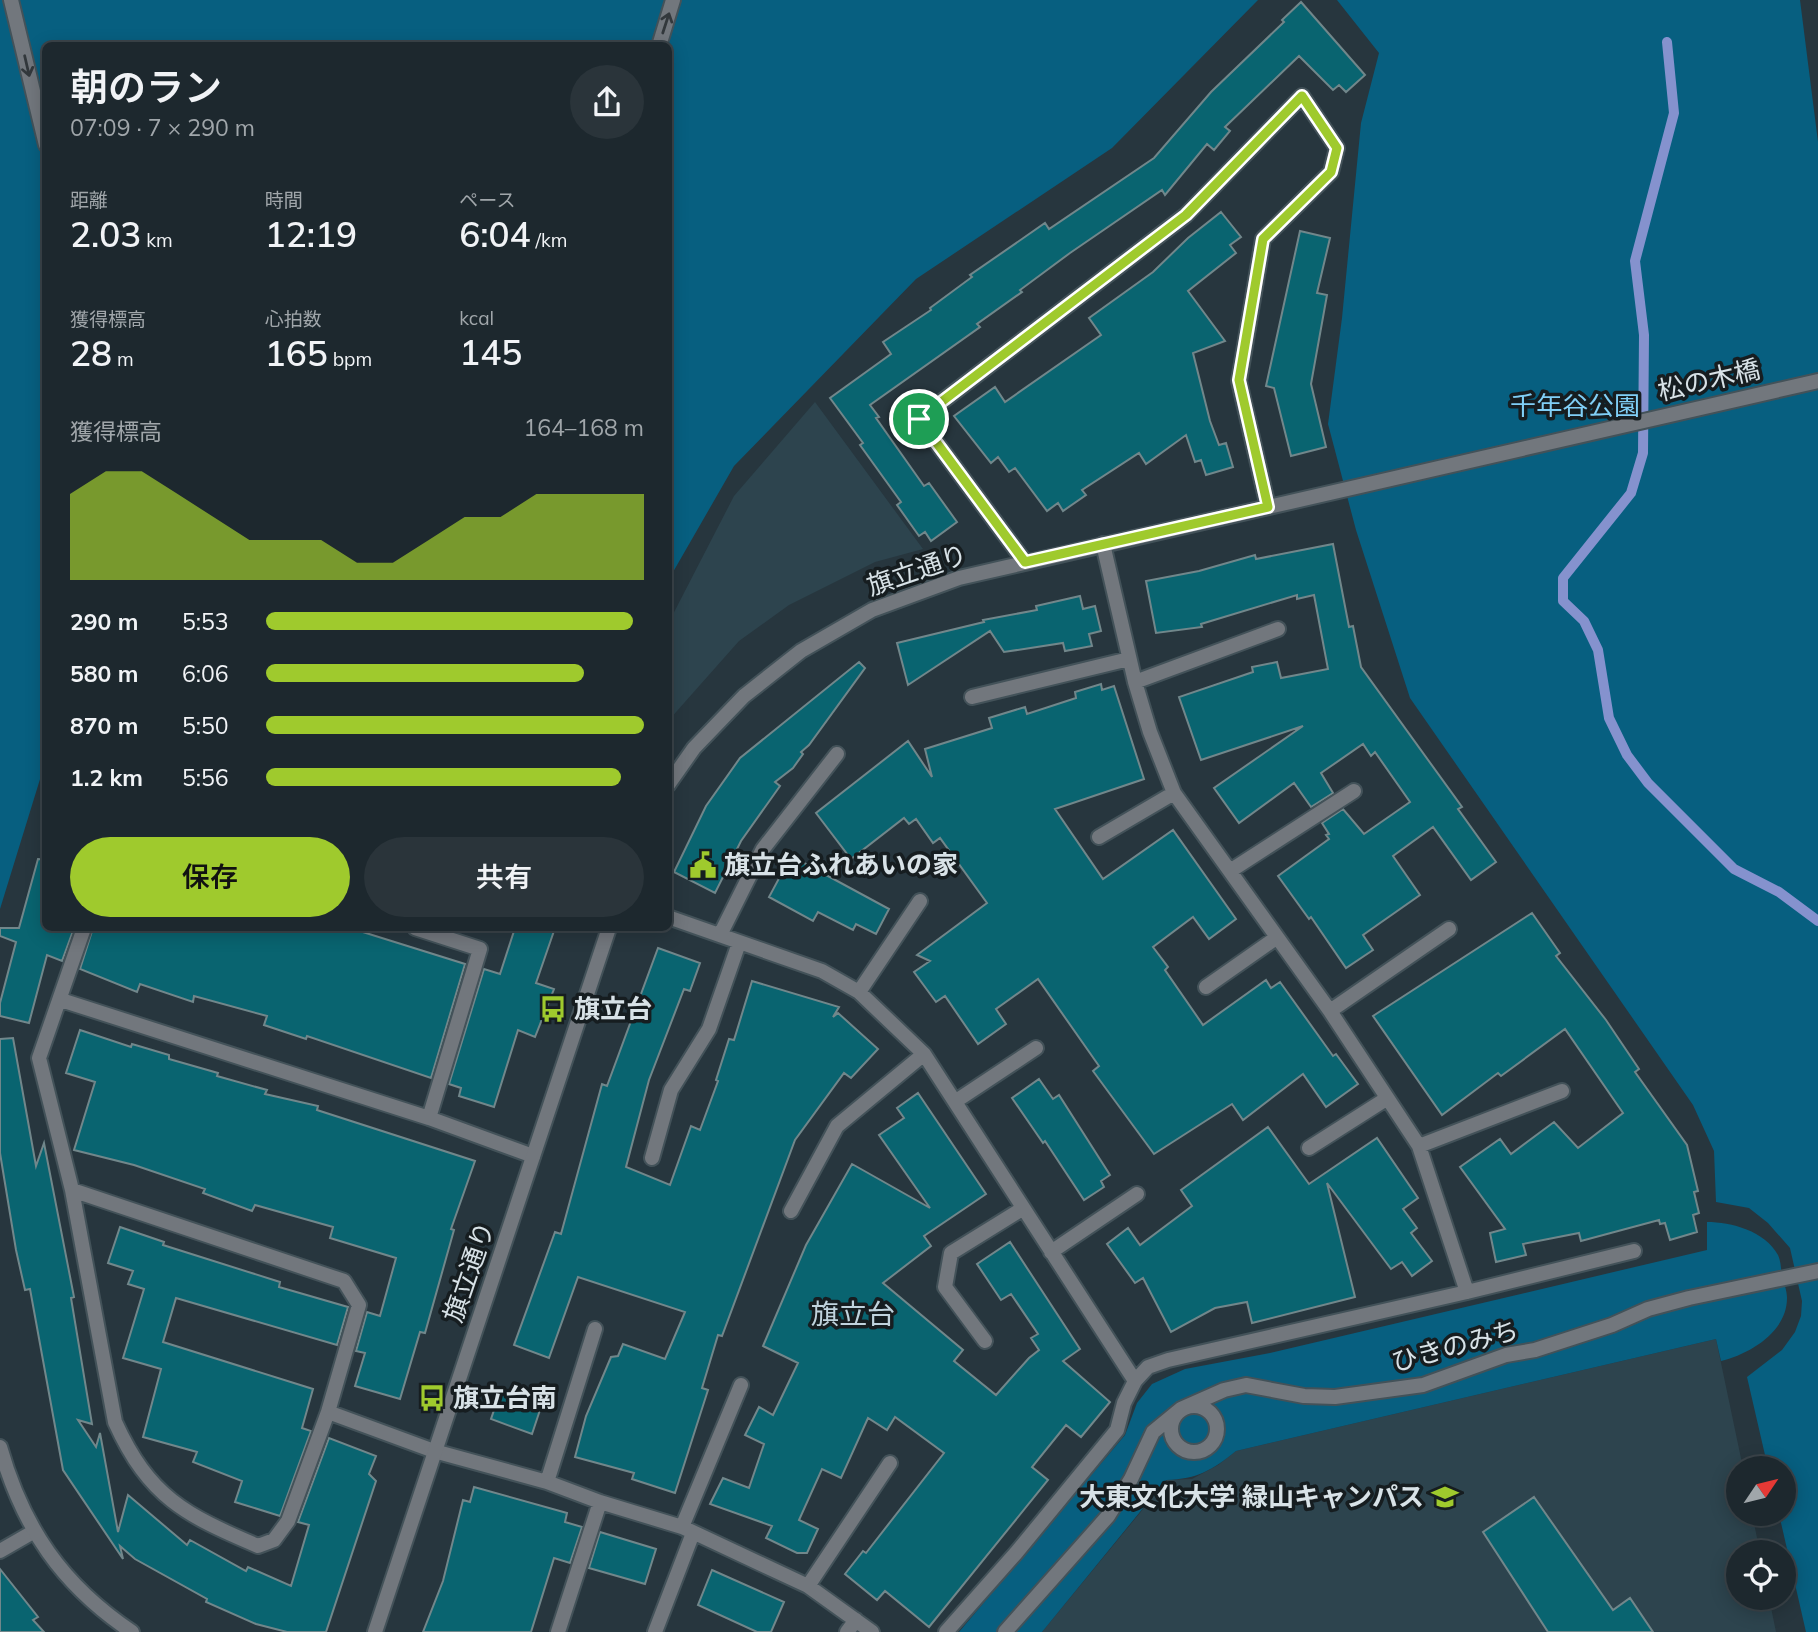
<!DOCTYPE html>
<html lang="ja">
<meta charset="utf-8">
<style>
body{margin:0;font-family:Mulish,"Noto Sans JP",sans-serif;background:#2a343a;color:#f1f3f6;height:100vh;display:flex;flex-direction:column;font-size:26px;white-space:nowrap}
*{box-sizing:border-box;margin:0}
p{font-size:23px;color:#a0a6aa}
.icon{flex:none;width:38px;height:38px;fill:none;stroke:currentColor;stroke-width:2;stroke-linecap:round;stroke-linejoin:round}
.map{position:relative;flex:1;overflow:hidden}
.panel{position:absolute;left:42px;top:42px;width:630px;height:889px;display:flex;flex-direction:column;background:#1d282e;border-radius:10px;box-shadow:0 4px 18px #0003,0 0 0 2px #3b444a}
.panel>*{flex:none}
.needle{width:46px;rotate:55deg}
.fabs{position:absolute;left:1726px;top:1456px;display:grid;gap:14px}
.fabs a{display:grid;place-items:center;width:70px;height:70px;border-radius:50%;background:#1d282e;box-shadow:0 4px 18px #0003,0 0 0 2px #3b444a;font-size:35px}
.pin{position:absolute;display:grid;place-items:center;width:60px;height:60px;color:#fff;margin:-30px;border:4px solid #fff;border-radius:50%;box-shadow:0 2px 7px #0007}
.round{display:grid;place-items:center;flex:none;width:74px;height:74px;border-radius:37px;background:#2a343a}
.head{display:flex;align-items:center;justify-content:space-between;height:119px;padding:0 28px}
h1{font-size:38px;font-weight:600;line-height:52px}
.stats{display:grid;grid-template-columns:repeat(3,1fr);gap:10px;height:119px;padding:7px 28px}
.stats div{display:grid;align-content:center}
.stats b{font-size:35px;font-weight:600}
.stats small{font-size:19px;font-weight:400}
.stats p{font-size:19px}
.chart{height:196px;padding:14px 28px}
.chart p{display:flex;justify-content:space-between}
.chart svg{width:100%;height:126px;margin-top:7px;fill:#9fca2d;opacity:.7}
.cta{display:flex;gap:14px;margin-top:auto;padding:14px 28px}
.cta a{flex:1;height:80px;border-radius:42px;background:#9fca2d;color:#111;font-size:28px;font-weight:600;line-height:80px;text-align:center}
.cta a+a{background:#2a343a;color:#f1f3f6}
ul{padding:0 28px;list-style:none;font-size:23px}
li{display:grid;grid-template-columns:112px 84px 1fr;align-items:center;height:52px}
li i{height:18px;border-radius:9px;background:#9fca2d}
.map>svg:first-child{display:block}
.built{fill:#2d444e}
.green{fill:#075f80}
.lines{fill:none;stroke-linecap:round;stroke-linejoin:round}
.stream{stroke:#8592ce;stroke-width:10}
.building{fill:#096470;stroke:#71878b;stroke-width:2}
.service-casing{stroke:#435259;stroke-width:18}
.pedestrian-casing{stroke:#435259;stroke-width:18}
.minor-casing{stroke:#435259;stroke-width:18}
.tertiary-casing{stroke:#435259;stroke-width:18}
.service{stroke:#72777d;stroke-width:14}
.pedestrian{stroke:#72777d;stroke-width:14}
.minor{stroke:#72777d;stroke-width:14}
.tertiary{stroke:#72777d;stroke-width:14}
.oneway{stroke:#32383c}
.route-casing{stroke:#fff;stroke-width:14}
.route{stroke:#9fca2d;stroke-width:9}
.labels{text-anchor:middle;stroke-width:7;stroke-linejoin:round;paint-order:stroke}
.street-label{font-size:26px;fill:#d8e2e7;stroke:#161d20}
.park-label{font-size:26px;fill:#80cff6;stroke:#161d20}
.poi-label{font-size:26px;font-weight:bold;fill:#d8e2e7;stroke:#161d20;text-anchor:start}
.neighbourhood-label{font-size:28px;fill:#c0d3dd;stroke:#161d20}
</style>
<div class="map">
<svg width="1818" height="1632" viewBox="0 0 1818 1632">
<rect width="100%" height="100%" fill="#27363e"/>
<path class="built" d="M815,402l108,147 -48,13 -86,43 -50,36 -70,79v-98l65,-126z
M1716,1339l27,129h-5v46h14l8,38h-22v46h31l7,34h-734l125,-152 25,-1 26,-14 18,-14z"/>
<path class="green" d="M0,0h1258l-146,148 -196,131 -182,187 -65,113 -1,-533h-622l-1,717 -45,146z
M1337,0h463l18,142v1490h-12l-27,-118h4v-46h-15l-21,-91 35,-27 13,-18 6,-16 1,-15 -12,-53 -22,-25 -19,-15 -33,-6 -2,-51 -21,-46 -283,-407 -54,-168 -28,-106 14,-106 19,-195 18,-70z
M1707,1222c24,0 58,9 71,33 3,6 3,15 4,21 2,7 5,15 5,22 0,34 -37,56 -66,63l-5,-22 -480,112c-24,19 -38,28 -70,29l-124,152h-83l166,-197 12,-32 15,-19 33,-15 85,-16 437,-103z"/>
<g class="lines">
<path class="stream" d="M1667,42l7,71 -39,148 9,74 -1,118 -12,40 -68,85v23l21,20 14,29 11,68 18,37 21,28 86,86 45,23 39,29"/>
</g>
<path class="building" d="M1301,2l64,73 -19,17 -7,-7 -6,5 -34,-34 -74,71 5,4 -16,19 -7,-6 -42,51 -3,-5 -92,63 -50,37 2,2 -45,32 3,3 -110,78 9,12 -3,1 48,68 5,-3 28,39 -26,19 -6,-9 -6,4 -22,-31 4,-3 -41,-57 3,-2 -33,-45 61,-44 -8,-12 48,-32 -1,-2 42,-31 -2,-2 75,-52 4,6 105,-71 57,-66 73,-70 -2,-2z
M1221,212l20,25 -11,8 6,8 -48,38 37,50 -32,12 17,68 9,24 7,-2 7,24 -27,8 -5,-15 -6,2 -9,-27 -40,29 -7,-11 -57,37 4,5 -23,16 -5,-8 -11,8 -32,-43 -6,4 -11,-15 -7,6 -37,-47 41,-29 10,15 96,-67 -12,-17 64,-46 35,-34z
M1300,231l30,7 -13,55 10,2 -16,89 15,63 -35,9 -17,-68 -8,-2z
M1333,544l16,83 4,-1 8,41 101,140 -4,2 38,53 -25,18 -38,-53 -40,29 27,39 -57,40 10,15 -27,18 -35,-51 -2,2 -31,-43 51,-37 -3,-4 3,-1 -7,-11 21,-14 21,25 46,-32 -35,-50 -4,4 -8,-12 -42,29 12,20 -22,14 -17,-24 -55,40 -25,-35 89,-62 -102,34 -22,-63 74,-25 -1,-5 25,-5 4,16 47,-9 -14,-74 -17,4v-4l-96,29 1,3 -46,6 -10,-52 53,-10 56,-16 1,4z
M1080,596l3,13 12,-3 6,25 -12,3 3,12 -27,5 -2,-8 -59,9 -14,-21 -82,54 -11,-42 87,-21 -1,-2 54,-10 -1,-4z
M859,662l6,6 -56,77 -8,7 2,2 -10,14 -18,14 5,4 -39,55 -26,52 -41,-21 32,-66 34,-48z
M1101,684l1,6 12,-4 30,93 -89,30 48,70 70,-49 63,89 -27,20 -16,-22 -40,30 15,20 -3,3 38,55 63,-45 5,8 9,-6 53,74 3,-2 22,30 -32,23 -23,-33 -60,46 -11,-16 -78,50 -61,-83 6,-5 -61,-87 -42,30 10,15 -28,20 -33,-48 -9,6 -22,-30 16,-11 -13,-6 70,-52 -47,-65 -7,5 -17,-24 -7,5 -5,-6 -53,41 -35,-46 92,-72 24,36 -7,-28 67,-21 -3,-10 36,-11 2,7 49,-16 -1,-6z
M791,856l98,53 -13,25 -20,-10 -3,6 -35,-18 -5,9 -44,-24z
M38,859l8,1v68h28l-12,33 -15,-6 -18,68 -29,-7v-13l16,-61 -16,-6v-8h19z
M1532,913l28,40 -4,3 50,64 33,49 -4,3 52,73 11,46 -4,1 5,21 -6,2 4,17 -27,8 -5,-17 -5,1 -1,-4 -78,21 -2,-8 -56,11 3,11 -30,7 -6,-29 15,-4 -45,-62 40,-28 11,15 43,-32 24,26 45,-35 -58,-84 -64,47 -3,-3 -56,42 -69,-99z
M93,928h257l115,36 -34,114 -124,-42 -1,3 -42,-14 3,-9 -73,-20 -1,6 -53,-18 -3,8 -57,-23z
M515,928h40l-19,55 18,6 -19,48 -17,-7 -24,77 -35,-11 2,-8 -12,-4 35,-115 16,5z
M658,948l42,15 -10,28 -6,-2 -35,91 -23,87 44,18 21,-59 9,4 18,-49 -2,-1 13,-41 5,1 18,-59 87,26 -6,10 5,-4 40,36 -27,29 -7,-5 -49,67 -73,196 -4,-1 -16,53 6,2 -33,103 -43,-14 2,-6 -59,-16 11,-41 25,-59 7,-1 5,-12 42,15 20,-47 -107,-35 -29,81 -35,-13 41,-113 6,2 41,-150 5,2z
M80,1030l51,17 1,-3 37,11v4l49,14 -1,3 50,14 -2,4 53,12 -1,4 158,51 -24,68 3,1 -29,103 -5,-1 -20,67 -45,-13 10,-33 -9,-2 11,-39 13,4 16,-58 -66,-20 3,-11 -78,-22 -3,6 -49,-18 2,-4 -71,-24 -60,-15 21,-68 -29,-9z
M13,1038l23,128 8,-23 30,154 -3,1 21,126 -14,-4 18,27 4,-14 18,99 10,-37 59,50 3,-5 56,31 2,-4 43,19 18,-61 -11,-3 31,-84 47,18 -7,18 7,7 -50,151h-39l-31,-8 -50,-22 1,-3 -72,-40 -15,-13 3,13 -60,-89 -33,-181 -5,1 -9,-40 -16,-97v-114z
M1039,1079l14,20 6,-4 51,80 -9,6 3,6 -20,13 -39,-59 -2,2 -31,-45z
M918,1093l68,101 -62,42 7,10 -48,37 80,67 -9,11 42,34 33,-37 10,-8 -8,-12 7,-4 -27,-40 -10,6 -24,-36 33,-22 70,107 -17,12 47,41 -29,35 -15,-12 -34,42 16,13 -119,147 -44,-36 -8,9 -32,-26 18,-23 3,2 78,-100 -49,-36 -8,13 -19,-12 -27,60 -19,-9 -23,51 19,9 -11,24h-10l-31,-15 6,-12 -62,-22 13,-26 26,10 15,-44 -19,-9 14,-28 14,8 25,-52 -35,-17 43,-101 46,-81 78,44 -51,-73 25,-17 -7,-10z
M1268,1127l41,57 68,-46 41,60 -15,11 14,19 -6,5 21,28 -20,15 -10,-14 -11,7 -64,-86 28,114 -103,26 -5,-21 -32,6 -44,24 -28,-54 -8,5 -28,-39 21,-16 12,17 52,-39 -11,-16z
M120,1227l44,15 -1,3 117,37 -1,5 69,20 -11,38 -161,-47 -13,44 150,47 -11,39 9,3 -31,85 -45,-14 7,-21 -49,-19 4,-10 -54,-15 18,-68 -38,-11 21,-69 -16,-5 5,-13 -25,-8z
M500,1393l41,14 -9,27 -41,-15z
M474,1487l93,26 -2,9 17,5 -12,36 -16,-5 -23,74h-108l20,-51 20,-81 7,2z
M1534,1497l79,113 17,-12 23,34h-105l-65,-100z
M600,1532l56,17 -11,35 -56,-16z
M0,1569l38,48 -5,3 11,12h-44z
M712,1570l72,32 -13,30h-14l-59,-27z"/>
<g class="lines">
<defs>
<path id="service" d="M11,0l35,145
M659,46l14,-46"/>
<path id="pedestrian" d="M1171 1429a23 23 0 1 1 46 0a23 23 0 1 1-46 0Z
M1005,1632l103,-116 23,-37 22,-47 28,-23 43,-19 22,-5 58,11 31,1 88,-12 83,-30 29,-5 77,-25 36,-16 41,-11 129,-27"/>
<path id="minor" d="M1103,544l32,138 15,50 24,61 156,218 89,135 48,146
M1025,562l-106,-143 267,-204 116,-119 35,52 -6,24 -68,67 -24,142 29,126
M1135,682l143,-53
M972,697l157,-38
M1099,837l75,-44
M1230,871l124,-80
M668,917l154,54 37,21 65,62 211,327
M84,928l-45,130 33,132 43,232c34,75 70,93 143,124l16,-6 14,-19 40,-109 106,39 113,31 53,20 82,25 126,59 64,46
M415,928l65,21 -51,169
M720,935l43,-86 74,-95
M1206,987l70,-49
M859,992l61,-91
M61,1000l368,118 104,38
M1330,1011l119,-82
M956,1101l80,-53
M1419,1146l143,-55
M1309,1148l77,-49
M652,1158l19,-68 38,-61 30,-86
M72,1190l272,91 15,24 -31,107
M791,1211l46,-85 87,-72
M1051,1252l86,-58
M985,1341l-40,-54 6,-34 71,-44
M547,1482l48,-153
M682,1527l59,-142
M0,1551l33,-19
M808,1586l82,-123
M558,1632l42,-130
M655,1632l38,-99
M847,1632l9,-12
M946,1632l70,-79 101,-123 7,-27 11,-22 13,-14 20,-7 299,-68 167,-41"/>
<path id="tertiary" d="M668,785l26,-37 50,-52 57,-45 71,-41 87,-32 859,-197
M0,1447c23,81 62,138 132,185
M375,1632l234,-704"/>
</defs>
<use href="#service" class="service-casing"/>
<use href="#pedestrian" class="pedestrian-casing"/>
<use href="#minor" class="minor-casing"/>
<use href="#tertiary" class="tertiary-casing"/>
<use href="#service" class="service"/>
<use href="#pedestrian" class="pedestrian"/>
<use href="#minor" class="minor"/>
<use href="#tertiary" class="tertiary"/>
</g>
<defs><path id="oneway-shaft" d="M-6 0H5M1.5-3L5.5 0L1.5 3" fill="none" stroke-width="1.6" stroke-linecap="round" stroke-linejoin="round" transform="scale(1.75)"/></defs>
<g class="oneway">
<use href="#oneway-shaft" transform="translate(666 23) rotate(-72)"/>
<use href="#oneway-shaft" transform="translate(27 66) rotate(77)"/>
</g>
<g class="lines">
<defs>
<path id="route" d="M1302,96l35,52 -6,24 -68,67 -24,141 29,127 -243,55 -106,-143 267,-204z"/>
</defs>
<use href="#route" class="route-casing"/>
<use href="#route" class="route"/>
</g>
<defs>
<symbol id="civic-bare" viewBox="-9 -9 18 18"><path d="M-.6-6.5H3V-4.5H.6V-3L4-1V1h2V6H-6V1h2V-1L-.6-3ZM-1.2 2.5V6h2.4V2.5Z" fill="#9fca2d" stroke="#161d20" stroke-width="2.5" paint-order="stroke"/></symbol>
<symbol id="bus-bare" viewBox="-9 -9 18 18"><path d="M-5-6H5V4H4V6H2V4H-2V6H-4V4H-5ZM-3.5-4V0h7V-4ZM-3.5 1.2v1.5H-2V1.2ZM2 1.2v1.5H3.5V1.2Z" fill="#9fca2d" stroke="#161d20" stroke-width="2.5" paint-order="stroke"/></symbol>
<symbol id="university-bare" viewBox="-9 -9 18 18"><path d="M0-5L7-2L0 1L-7-2ZM-4 1L0 2.5L4 1V4Q0 6-4 4Z" fill="#9fca2d" stroke="#161d20" stroke-width="2.5" paint-order="stroke"/></symbol>
</defs>
<g fill-rule="evenodd">
<use href="#civic-bare" x="684" y="846" width="38" height="38"/>
<use href="#bus-bare" x="534" y="990" width="38" height="38"/>
<use href="#bus-bare" x="413" y="1379" width="38" height="38"/>
<use href="#university-bare" x="1426" y="1478" width="38" height="38"/>
</g>
<g class="labels">
<g class="street-label">
<text transform="translate(1709 380) rotate(-13)" y="9">松の木橋</text>
<text transform="translate(917 570) rotate(-19)" y="9">旗立通り</text>
<text transform="translate(469 1272) rotate(-71)" y="9">旗立通り</text>
<text transform="translate(1455 1346) rotate(-15)" y="9">ひきのみち</text>
</g>
<g class="park-label">
<text x="1575" y="415">千年谷公園</text>
</g>
<g class="poi-label">
<text x="724" y="874">旗立台ふれあいの家</text>
<text x="574" y="1018">旗立台</text>
<text x="453" y="1407">旗立台南</text>
<text x="1424" y="1506" text-anchor="end">大東文化大学 緑山キャンパス</text>
</g>
<g class="neighbourhood-label">
<text x="853" y="1324">旗立台</text>
</g>
</g>
</svg>
<div class="fabs">
<a><svg class="needle" viewBox="-14 -14 28 28"><path d="M0-13l5 13h-10z" fill="#e53935"/><path d="M0 13l5-13h-10z" fill="#a0a6aa"/></svg></a>
<a><svg class="icon" aria-label="locate" viewBox="0 0 24 24"><circle cx="12" cy="12" r="6"/><path d="M12 2v4M12 18v4M2 12h4M18 12h4"/></svg></a>
</div>
<div class="pin" style="left:919px;top:419px;background:#1e9e55"><svg class="icon" aria-label="arrive" viewBox="0 0 24 24"><path d="M6 21V4h12l-3 4 3 4H6"/></svg></div>
<section class="panel">
<div class="head"><div><h1>朝のラン</h1><p>07:09 · 7 × 290 m</p></div><a class="round"><svg class="icon" aria-label="share" viewBox="0 0 24 24"><path d="M12 15V3M7 8l5-5 5 5M5 13v7h14v-7"/></svg></a></div>
<div class="stats">
<div><p>距離</p><b>2.03<small> km</small></b></div>
<div><p>時間</p><b>12:19</b></div>
<div><p>ペース</p><b>6:04<small> /km</small></b></div>
</div>
<div class="stats">
<div><p>獲得標高</p><b>28<small> m</small></b></div>
<div><p>心拍数</p><b>165<small> bpm</small></b></div>
<div><p>kcal</p><b>145</b></div>
</div>
<div class="chart"><p><span>獲得標高</span>164–168 m</p>
<svg viewBox="0 0 160 44" preserveAspectRatio="none"><path d="M0 44V14L10 6L20 6L30 14L40 22L50 30L60 30L70 30L80 38L90 38L100 30L110 22L120 22L130 14L140 14L150 14L160 14V44z"/></svg>
</div>
<ul>
<li><b>290 m</b>5:53<i style="width:97%"></i></li>
<li><b>580 m</b>6:06<i style="width:84%"></i></li>
<li><b>870 m</b>5:50<i style="width:100%"></i></li>
<li><b>1.2 km</b>5:56<i style="width:94%"></i></li>
</ul>
<div class="cta"><a>保存</a><a>共有</a></div>
</section>
</div>
